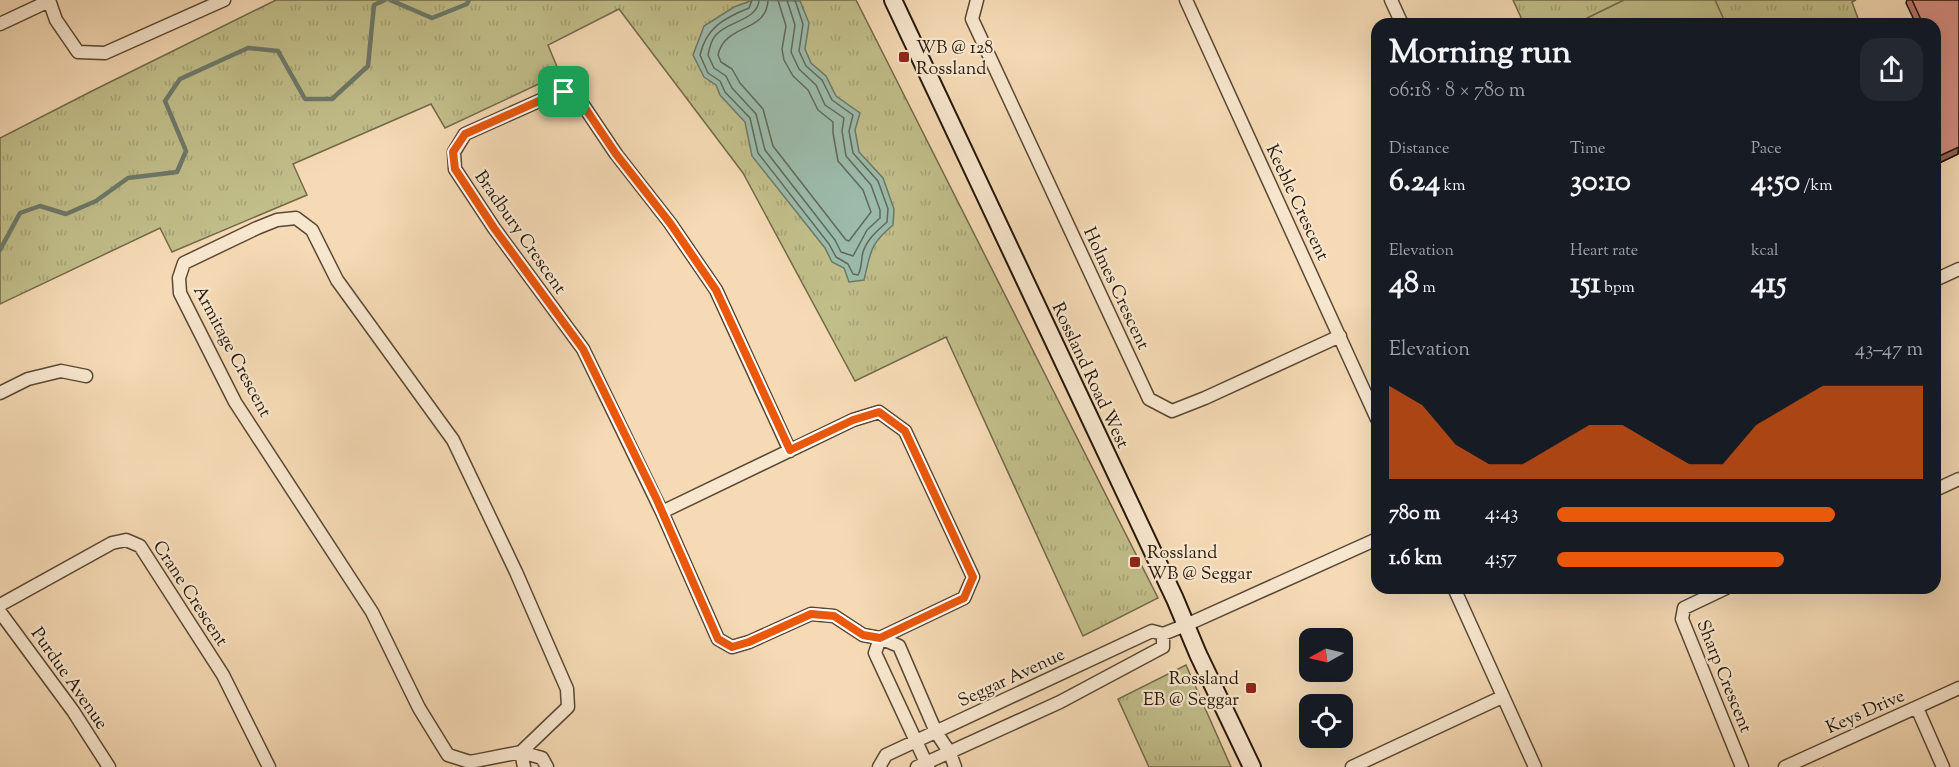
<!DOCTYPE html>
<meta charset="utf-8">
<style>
body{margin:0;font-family:"Sorts Mill Goudy",serif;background:#242831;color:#f1f3f6;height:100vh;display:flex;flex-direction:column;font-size:22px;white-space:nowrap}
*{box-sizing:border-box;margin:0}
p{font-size:20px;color:#9ea1a6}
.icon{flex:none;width:33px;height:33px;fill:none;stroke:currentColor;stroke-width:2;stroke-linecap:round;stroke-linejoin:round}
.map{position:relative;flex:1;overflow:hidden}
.side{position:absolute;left:1371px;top:18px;width:570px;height:576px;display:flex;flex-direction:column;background:#171b24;border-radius:18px;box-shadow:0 6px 24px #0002}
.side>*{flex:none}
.needle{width:39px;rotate:262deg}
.controls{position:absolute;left:1299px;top:628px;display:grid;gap:12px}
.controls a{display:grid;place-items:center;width:54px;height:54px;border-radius:12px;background:#171b24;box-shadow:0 6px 24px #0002;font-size:30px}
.pin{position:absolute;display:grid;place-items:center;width:51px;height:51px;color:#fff;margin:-26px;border-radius:12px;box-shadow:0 3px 9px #0006}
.round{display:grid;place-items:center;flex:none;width:63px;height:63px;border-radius:18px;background:#242831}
.overview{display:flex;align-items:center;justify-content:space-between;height:102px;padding:0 18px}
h1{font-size:33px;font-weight:800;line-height:45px}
.stats{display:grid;grid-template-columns:repeat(3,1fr);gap:9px;height:102px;padding:6px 18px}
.stats div{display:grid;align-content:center}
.stats b{font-size:30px;font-weight:800}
.stats small{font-size:16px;font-weight:400}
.stats p{font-size:16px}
.chart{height:168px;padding:12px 18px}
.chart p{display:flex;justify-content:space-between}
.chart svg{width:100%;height:108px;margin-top:6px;fill:#ea580c;opacity:.7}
ul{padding:0 18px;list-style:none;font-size:20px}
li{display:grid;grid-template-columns:96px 72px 1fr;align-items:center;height:45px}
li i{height:15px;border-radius:8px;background:#ea580c}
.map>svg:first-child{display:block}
.park{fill:url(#park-tufts);stroke:#736a4a;stroke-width:1.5}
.pitch{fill:#c1be8a;stroke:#736a4a;stroke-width:1.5}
.water{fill:#9cbbab;stroke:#6c796a;stroke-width:1.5}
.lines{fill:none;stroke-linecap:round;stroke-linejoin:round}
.shore{stroke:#60695a;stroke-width:1.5}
.stream{stroke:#6c796a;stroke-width:4.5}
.minor-casing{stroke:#594834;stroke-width:15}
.secondary-casing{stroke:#251709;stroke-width:20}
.minor{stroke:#f8e7cf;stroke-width:12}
.secondary{stroke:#f8e7cf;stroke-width:16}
.wall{fill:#b77a6f;stroke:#251709;stroke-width:1.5}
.shaded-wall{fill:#95635a;stroke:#251709;stroke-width:1.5}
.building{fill:#d58e81;stroke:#251709;stroke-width:1.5}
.route-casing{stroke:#fff;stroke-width:12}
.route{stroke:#ea580c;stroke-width:8}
.poi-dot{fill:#8f2418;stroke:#f8e7cf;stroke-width:2}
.labels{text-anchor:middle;stroke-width:4.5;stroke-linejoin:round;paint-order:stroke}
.poi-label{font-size:18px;fill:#251709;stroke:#f8e7cf;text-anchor:start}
.street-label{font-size:18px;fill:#251709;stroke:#f8e7cf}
</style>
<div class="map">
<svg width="1959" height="767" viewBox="0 0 1959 767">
<defs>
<pattern id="park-tufts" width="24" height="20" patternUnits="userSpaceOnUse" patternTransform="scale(1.5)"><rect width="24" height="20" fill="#c1be8a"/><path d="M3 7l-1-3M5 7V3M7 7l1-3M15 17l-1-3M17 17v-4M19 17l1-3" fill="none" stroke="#a6a376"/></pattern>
</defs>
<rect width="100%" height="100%" fill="#f5dab5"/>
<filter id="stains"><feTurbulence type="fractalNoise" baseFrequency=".00333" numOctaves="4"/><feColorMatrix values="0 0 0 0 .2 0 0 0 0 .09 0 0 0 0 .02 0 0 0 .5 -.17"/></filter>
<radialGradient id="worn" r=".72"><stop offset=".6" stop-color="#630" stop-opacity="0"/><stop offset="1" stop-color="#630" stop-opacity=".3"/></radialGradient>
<path class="park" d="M276,0h580l302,598 -75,38 -137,-299 -91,44 -112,-208 -124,-164 -71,36 12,29 -115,54 -14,-24 -138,60 14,31 -135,57 -12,-24 -160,76v-166l94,-48z
M1513,0h343l-4,2 8,22h-336z
M1186,665l45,102h-82l-31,-68z"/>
<path class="pitch" d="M1624,0h91l11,24h-144l-1,-3z"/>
<path class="water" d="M753,0l47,1 9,22 -4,26 6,14 15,13 10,20 24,17 -5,17 4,22 24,26 11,31 -1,16c-24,20 -22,27 -29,55l-15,2 -5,-14 -12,-6 -7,-14 -73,-92 -7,-34 -25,-27 -4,-10 -12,-8 -11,-22 11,-29 30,-19z"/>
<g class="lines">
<path class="shore" d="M752,0l-3,8c-25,10 -43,20 -49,47l8,18 12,8 5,11 25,26 8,35 71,91 7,13 12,7 5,10 5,1c4,-7 3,-15 5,-23 4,-13 15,-22 24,-30l1,-13 -10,-28 -25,-28 -4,-22 4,-16 -21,-15 -10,-20 -16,-14 -7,-15 4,-27 -8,-24
M759,0c-1,21 -33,21 -44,36 -4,5 -6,14 -7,19l6,13 12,8 6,12 24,26 9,36 70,90 6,12 12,4 14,-26 13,-12v-8l-9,-25 -25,-29 -4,-25 2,-13 -19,-13 -9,-20 -17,-16 -8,-17 4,-27 -8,-25
M768,0c-1,33 -43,23 -50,55l3,7 11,7 8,14 23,26 10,37 73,94 3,1 22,-29 -8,-22 -25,-29 -5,-28v-11l-15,-12 -10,-20 -15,-14 -9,-16 -2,-11 4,-23 -8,-26"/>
<path class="stream" d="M390,0l42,18 35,-14 2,-4
M0,250l20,-37 20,-7 26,8 30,-13 32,-23 49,-6 9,-21 -21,-50 15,-22 68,-31 30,3 27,48h27l36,-33 6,-61 11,-5"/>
<defs>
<path id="minor" d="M49,0l7,20 22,32 27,1 119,-53
M977,0l-5,19 177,380 23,12 33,-13 135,-62
M1186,0l191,419
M1391,0l11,24
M0,24l49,-23
M1935,280l24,-11
M0,393l28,-14 33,-8 25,5
M790,451l-74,-161 -46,-67 -54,-69 -39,-58 -13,-4 -14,4 -85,38 -11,18 1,17 39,59 89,121 79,163 56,127 14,8 17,-5 62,-28 23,2 29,19 17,3 19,8 37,86 14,21 5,14
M1935,490l24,-11
M662,512l191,-92 26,-8 26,19 68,146 -9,21 -84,40
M1454,588l81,179
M1726,588l-42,20 -2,11 60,148
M0,605l112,-62 14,-3 14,6 83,129 46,92
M0,612l73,99 36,56
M880,638l-5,15 53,114
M1917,708l26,59
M521,752l47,-45 -1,-18 -51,-117 -63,-132 -116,-160 -25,-50 -16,-12 -19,2 -20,8 -73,35 -5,15 1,15 55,109 137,210 47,96 29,47 22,7 51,-10 21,6 5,9
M521,752l3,15
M879,767l7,-12 266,-124 11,3 23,-9 191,-86
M917,767l143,-65 103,-55v-13
M1352,767l150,-70
M1785,767l174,-79"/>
<path id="secondary" d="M893,0l282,599 23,55 54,113"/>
</defs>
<use href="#minor" class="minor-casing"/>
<use href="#secondary" class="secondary-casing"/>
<use href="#minor" class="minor"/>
<use href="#secondary" class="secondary"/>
</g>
<path class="wall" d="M1907,0h52l-1,154 -23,11v-141h-19l-10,-21z"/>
<path class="shaded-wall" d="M1959,140l-1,14 -23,11v-7z"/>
<path class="building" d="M1912,0h47v147l-24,11v-101l3,-1 -3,-7v-25h-12z"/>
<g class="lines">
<defs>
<path id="route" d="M564,92l13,4 39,58 54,69 46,67 74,160 63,-30 26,-8 26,19 68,146 -9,21 -84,40 -17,-3 -29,-19 -23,-2 -62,28 -17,5 -14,-8 -62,-141 -73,-149 -89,-121 -39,-59 -2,-17 12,-18 85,-38z"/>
</defs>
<use href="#route" class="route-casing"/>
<use href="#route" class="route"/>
</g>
<g class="poi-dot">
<rect x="898" y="51" width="12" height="12" rx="3"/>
<rect x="1129" y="556" width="12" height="12" rx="3"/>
<rect x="1245" y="682" width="12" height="12" rx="3"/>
</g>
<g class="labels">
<g class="poi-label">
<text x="916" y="53">WB @ 128<tspan x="916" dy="21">Rossland</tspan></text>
<text x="1147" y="558">Rossland<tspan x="1147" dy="21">WB @ Seggar</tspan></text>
<text x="1239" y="684" text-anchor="end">Rossland<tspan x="1239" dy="21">EB @ Seggar</tspan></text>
</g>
<g class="street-label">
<text transform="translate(1298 202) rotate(65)" y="6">Keeble Crescent</text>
<text transform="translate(521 232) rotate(55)" y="6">Bradbury Crescent</text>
<text transform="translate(1117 288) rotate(65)" y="6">Holmes Crescent</text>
<text transform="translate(233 351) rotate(62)" y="6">Armitage Crescent</text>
<text transform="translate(1091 375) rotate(65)" y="6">Rossland Road West</text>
<text transform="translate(191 593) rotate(57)" y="6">Crane Crescent</text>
<text transform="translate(1725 676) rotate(68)" y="6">Sharp Crescent</text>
<text transform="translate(1011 677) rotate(-25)" y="6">Seggar Avenue</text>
<text transform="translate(70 678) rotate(55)" y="6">Purdue Avenue</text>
<text transform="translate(1865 711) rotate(-24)" y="6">Keys Drive</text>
</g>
</g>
<rect width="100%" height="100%" filter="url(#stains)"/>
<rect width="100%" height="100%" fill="url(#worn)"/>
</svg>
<div class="controls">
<a><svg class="needle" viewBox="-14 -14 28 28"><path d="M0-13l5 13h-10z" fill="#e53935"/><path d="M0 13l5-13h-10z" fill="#9ea1a6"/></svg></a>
<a><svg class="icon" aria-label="locate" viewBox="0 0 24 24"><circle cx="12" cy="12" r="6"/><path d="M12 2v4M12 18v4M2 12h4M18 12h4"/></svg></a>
</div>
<div class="pin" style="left:564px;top:92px;background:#1e9e55"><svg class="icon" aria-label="arrive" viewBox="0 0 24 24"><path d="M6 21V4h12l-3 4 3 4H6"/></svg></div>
<section class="side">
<div class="overview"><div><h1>Morning run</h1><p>06:18 · 8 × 780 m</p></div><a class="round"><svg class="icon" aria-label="share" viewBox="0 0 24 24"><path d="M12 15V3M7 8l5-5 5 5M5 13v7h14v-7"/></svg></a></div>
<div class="stats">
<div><p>Distance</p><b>6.24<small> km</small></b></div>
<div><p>Time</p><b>30:10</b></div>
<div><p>Pace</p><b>4:50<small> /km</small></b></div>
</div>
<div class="stats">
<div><p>Elevation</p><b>48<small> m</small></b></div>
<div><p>Heart rate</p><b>151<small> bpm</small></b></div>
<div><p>kcal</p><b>415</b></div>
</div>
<div class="chart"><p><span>Elevation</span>43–47 m</p>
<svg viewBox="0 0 160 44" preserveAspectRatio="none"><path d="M0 44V6L10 14L20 30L30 38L40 38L50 30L60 22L70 22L80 30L90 38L100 38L110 22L120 14L130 6L140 6L150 6L160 6V44z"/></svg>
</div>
<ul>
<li><b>780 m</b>4:43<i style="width:76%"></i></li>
<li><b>1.6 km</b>4:57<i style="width:62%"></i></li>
</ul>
</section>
</div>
